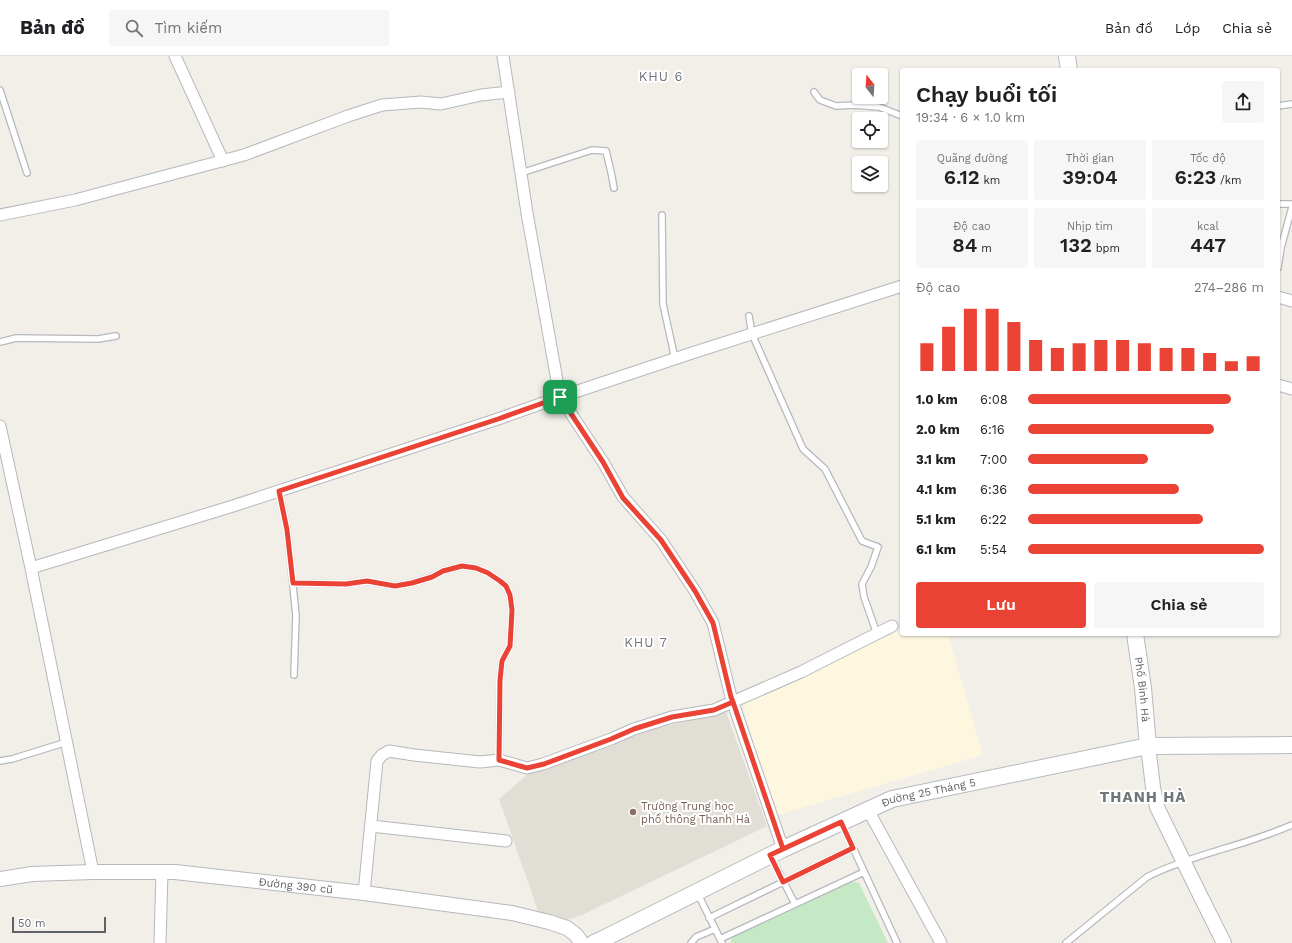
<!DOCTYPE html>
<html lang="vi">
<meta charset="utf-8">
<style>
body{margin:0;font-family:"Work Sans",sans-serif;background:#f6f6f6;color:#202124;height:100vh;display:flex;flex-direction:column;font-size:15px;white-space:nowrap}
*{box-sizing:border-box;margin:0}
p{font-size:13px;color:#757577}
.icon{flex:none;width:22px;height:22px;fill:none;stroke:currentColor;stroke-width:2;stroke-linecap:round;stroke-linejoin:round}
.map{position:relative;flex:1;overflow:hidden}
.panel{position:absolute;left:900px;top:12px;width:380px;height:568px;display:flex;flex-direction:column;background:#fff;border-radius:4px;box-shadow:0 1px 3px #0004}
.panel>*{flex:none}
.needle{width:26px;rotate:343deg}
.buttons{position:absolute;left:852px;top:12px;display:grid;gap:8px}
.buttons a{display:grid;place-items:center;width:36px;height:36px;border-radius:4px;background:#fff;box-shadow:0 1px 3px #0004;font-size:20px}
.scale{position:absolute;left:12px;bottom:10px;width:94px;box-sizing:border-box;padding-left:4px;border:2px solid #5f6368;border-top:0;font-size:11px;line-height:14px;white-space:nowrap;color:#5f6368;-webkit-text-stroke:3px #fff;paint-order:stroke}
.pin{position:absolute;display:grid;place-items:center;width:34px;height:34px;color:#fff;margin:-17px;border-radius:8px;box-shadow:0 2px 6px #0006}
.round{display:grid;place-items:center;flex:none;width:42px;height:42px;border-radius:4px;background:#f6f6f6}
.summary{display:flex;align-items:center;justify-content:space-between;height:68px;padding:0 16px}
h1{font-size:22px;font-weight:600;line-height:30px}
.stats{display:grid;grid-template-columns:repeat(3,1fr);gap:6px;height:68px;padding:4px 16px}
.stats div{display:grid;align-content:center;border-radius:4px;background:#f6f6f6;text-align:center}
.stats b{font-size:20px;font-weight:600}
.stats small{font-size:11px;font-weight:400}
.stats p{font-size:11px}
.chart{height:112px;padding:8px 16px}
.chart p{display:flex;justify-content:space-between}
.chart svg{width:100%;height:72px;margin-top:4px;stroke:#ea4335;stroke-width:6}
.action{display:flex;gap:8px;margin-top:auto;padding:8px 16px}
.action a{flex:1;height:46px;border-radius:4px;background:#ea4335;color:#fff;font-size:16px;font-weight:600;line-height:46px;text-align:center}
.action a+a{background:#f6f6f6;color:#202124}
ul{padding:0 16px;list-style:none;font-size:13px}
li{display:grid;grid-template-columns:64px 48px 1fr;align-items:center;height:30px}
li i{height:10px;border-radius:5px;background:#ea4335}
header{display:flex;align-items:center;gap:24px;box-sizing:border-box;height:56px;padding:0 20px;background:#fff;border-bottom:1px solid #e0e0e0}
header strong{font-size:19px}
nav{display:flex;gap:22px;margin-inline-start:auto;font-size:14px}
.search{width:280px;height:36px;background:#f6f6f6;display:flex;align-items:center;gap:10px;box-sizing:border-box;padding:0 14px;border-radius:4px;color:#757577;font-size:15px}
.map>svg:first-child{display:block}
.commercial{fill:#fef7e0}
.education{fill:#e1ded6}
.green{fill:#c5e8c5}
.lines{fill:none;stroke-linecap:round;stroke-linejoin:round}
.service-casing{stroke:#b5b8bc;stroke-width:8}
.minor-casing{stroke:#b5b8bc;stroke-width:13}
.tertiary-casing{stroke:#b5b8bc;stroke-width:16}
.secondary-casing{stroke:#b6babf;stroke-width:18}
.service{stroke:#fff;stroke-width:5.5}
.minor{stroke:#fff;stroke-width:11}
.tertiary{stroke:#fff;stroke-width:14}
.secondary{stroke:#fff;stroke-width:16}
.route-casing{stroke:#fff;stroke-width:8}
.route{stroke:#ea4335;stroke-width:5}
.education-dot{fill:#8d6e63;stroke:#fff;stroke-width:1.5}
.labels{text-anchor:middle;stroke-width:4;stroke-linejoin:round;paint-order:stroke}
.street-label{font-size:11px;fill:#5f6368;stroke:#fff}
.education-label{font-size:11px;fill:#785e54;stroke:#fff;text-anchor:start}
.quarter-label{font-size:13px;letter-spacing:1px;fill:#70757a;stroke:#fff}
.district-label{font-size:15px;font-weight:bold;letter-spacing:1px;fill:#70757a;stroke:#fff}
</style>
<header>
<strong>Bản đồ</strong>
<div class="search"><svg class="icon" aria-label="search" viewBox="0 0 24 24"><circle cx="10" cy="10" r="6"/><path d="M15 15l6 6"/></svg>Tìm kiếm</div>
<nav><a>Bản đồ</a><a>Lớp</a><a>Chia sẻ</a></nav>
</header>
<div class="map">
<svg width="1292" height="887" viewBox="0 0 1292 887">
<rect width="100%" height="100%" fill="#f1efe8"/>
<path class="commercial" d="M902,574v4h46l35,121 -209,61 -32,-114z"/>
<path class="education" d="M726,656l41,114 -185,89 -38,13 -45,-129 31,-27 128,-44z"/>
<path class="green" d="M855,826l4,1 29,60h-157v-4l3,-3 113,-53z"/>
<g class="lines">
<defs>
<path id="service" d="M0,34l27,83
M814,36l6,8 16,6 18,-1 25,2 23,9
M1278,50l14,-2
M521,117l71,-23 14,1 5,21 3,16
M1278,148h14
M662,159l1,89 12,55
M1278,212l3,-20 11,-41
M749,260l3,18 51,115 22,20 37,72 16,6 -7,20 -9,17 2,13 13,37
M0,286l16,-4 82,1 18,-3
M279,435l8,38 9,86 -2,60
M293,527l53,1 21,-3 28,5 17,-3 19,-6 12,-6 19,-5 14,2 12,5 12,8 6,5 4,9 2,15 -2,36 -8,15 -2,19 -1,80
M0,705l12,-2 55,-17
M842,768l55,119
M771,801l24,47
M697,836l25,51
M709,862l144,-70
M720,883l144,-67
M691,887l5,-6 19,-8
M1066,887l81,-66c23,-12 47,-19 72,-27 25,-7 49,-15 73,-25"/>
<path id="minor" d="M175,0l48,105
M503,0l24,157 33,184 43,65 20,35 38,43 34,51 18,32 18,74 52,152
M0,159l75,-15 169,-45 104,-39 34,-11 39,-3 20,2 40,-9 28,-3
M1278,241l14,4
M1278,329l14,4
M0,370l31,142 62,304
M31,512l202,-62 265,-87 62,-22 132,-44 210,-67
M868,754l73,133
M371,770l135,15
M364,837l13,-132 5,-6 7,-4 25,4 66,7 19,-2 28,8 16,-4 68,-25 23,-10 38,-12 42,-7 87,-38 91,-46
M160,887l2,-71"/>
<g id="tertiary">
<path d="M1148,690l5,41 4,20 40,82 27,54"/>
<path id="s1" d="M0,823l32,-5 61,-2h82l189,21 148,20 37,9 18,6 9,7 6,8"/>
</g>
<g id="secondary">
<path d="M1067,0l2,14"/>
<path id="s2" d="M1135,578l8,54 5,58"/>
<path id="s3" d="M594,887l9,-4 180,-90 109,-50 256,-53 144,-1"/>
</g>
</defs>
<use href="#service" class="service-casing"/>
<use href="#minor" class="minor-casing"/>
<use href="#tertiary" class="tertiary-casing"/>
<use href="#secondary" class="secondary-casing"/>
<use href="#service" class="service"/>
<use href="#minor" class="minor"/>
<use href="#tertiary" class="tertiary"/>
<use href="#secondary" class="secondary"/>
</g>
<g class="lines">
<defs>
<path id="route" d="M560,341l-62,22 -219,72 8,39 6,53 53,1 21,-3 28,5 17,-3 20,-6 11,-6 19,-5 14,2 12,5 12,8 6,5 4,9 2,15 -2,36 -8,15 -2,19 -1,80 28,8 17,-4 67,-25 23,-10 38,-12 42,-7 19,-8 50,147 58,-27 12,26 -70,34 -13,-27 13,-6 -50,-147 -2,-5 -18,-74 -18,-32 -34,-51 -38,-42 -20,-36 -43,-65"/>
</defs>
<use href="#route" class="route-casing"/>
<use href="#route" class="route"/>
</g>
<circle class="education-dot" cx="633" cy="756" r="4"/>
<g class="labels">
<g class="street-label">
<text dy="4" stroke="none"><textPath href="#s2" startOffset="56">Phố Bình Hà</textPath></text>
<text dy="4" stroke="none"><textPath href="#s3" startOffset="368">Đường 25 Tháng 5</textPath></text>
<text dy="4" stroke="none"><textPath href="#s1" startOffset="297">Đường 390 cũ</textPath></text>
</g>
<g class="education-label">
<text x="641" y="754">Trường Trung học<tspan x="641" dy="13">phổ thông Thanh Hà</tspan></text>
</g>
<g class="quarter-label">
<text x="661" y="25">KHU 6</text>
<text x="646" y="591">KHU 7</text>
</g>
<g class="district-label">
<text x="1143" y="746">THANH HÀ</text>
</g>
</g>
</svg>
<div class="buttons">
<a><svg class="needle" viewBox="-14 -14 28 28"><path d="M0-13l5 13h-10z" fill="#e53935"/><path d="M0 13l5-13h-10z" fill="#757577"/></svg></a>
<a><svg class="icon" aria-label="locate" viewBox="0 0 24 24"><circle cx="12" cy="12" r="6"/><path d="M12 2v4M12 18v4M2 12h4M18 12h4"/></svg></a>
<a><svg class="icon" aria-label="layers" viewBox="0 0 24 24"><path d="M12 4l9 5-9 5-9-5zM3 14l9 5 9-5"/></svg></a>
</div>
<div class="scale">50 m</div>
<div class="pin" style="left:560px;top:341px;background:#1e9e55"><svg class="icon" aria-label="arrive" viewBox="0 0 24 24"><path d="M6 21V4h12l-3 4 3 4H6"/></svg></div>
<section class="panel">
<div class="summary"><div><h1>Chạy buổi tối</h1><p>19:34 · 6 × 1.0 km</p></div><a class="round"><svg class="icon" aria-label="share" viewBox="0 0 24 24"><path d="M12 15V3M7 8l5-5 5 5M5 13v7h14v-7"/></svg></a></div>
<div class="stats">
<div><p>Quãng đường</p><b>6.12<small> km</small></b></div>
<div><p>Thời gian</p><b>39:04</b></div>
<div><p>Tốc độ</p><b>6:23<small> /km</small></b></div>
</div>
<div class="stats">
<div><p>Độ cao</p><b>84<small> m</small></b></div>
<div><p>Nhịp tim</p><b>132<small> bpm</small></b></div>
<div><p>kcal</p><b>447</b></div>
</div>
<div class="chart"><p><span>Độ cao</span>274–286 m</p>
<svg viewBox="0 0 160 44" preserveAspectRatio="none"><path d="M5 44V27M15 44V17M25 44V6M35 44V6M45 44V14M55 44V25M65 44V30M75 44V27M85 44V25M95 44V25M105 44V27M115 44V30M125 44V30M135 44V33M145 44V38M155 44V35"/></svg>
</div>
<ul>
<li><b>1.0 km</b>6:08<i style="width:86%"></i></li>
<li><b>2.0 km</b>6:16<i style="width:79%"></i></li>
<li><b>3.1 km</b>7:00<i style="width:51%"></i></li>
<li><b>4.1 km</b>6:36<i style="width:64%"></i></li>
<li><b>5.1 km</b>6:22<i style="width:74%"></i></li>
<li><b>6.1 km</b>5:54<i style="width:100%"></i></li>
</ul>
<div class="action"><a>Lưu</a><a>Chia sẻ</a></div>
</section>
</div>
